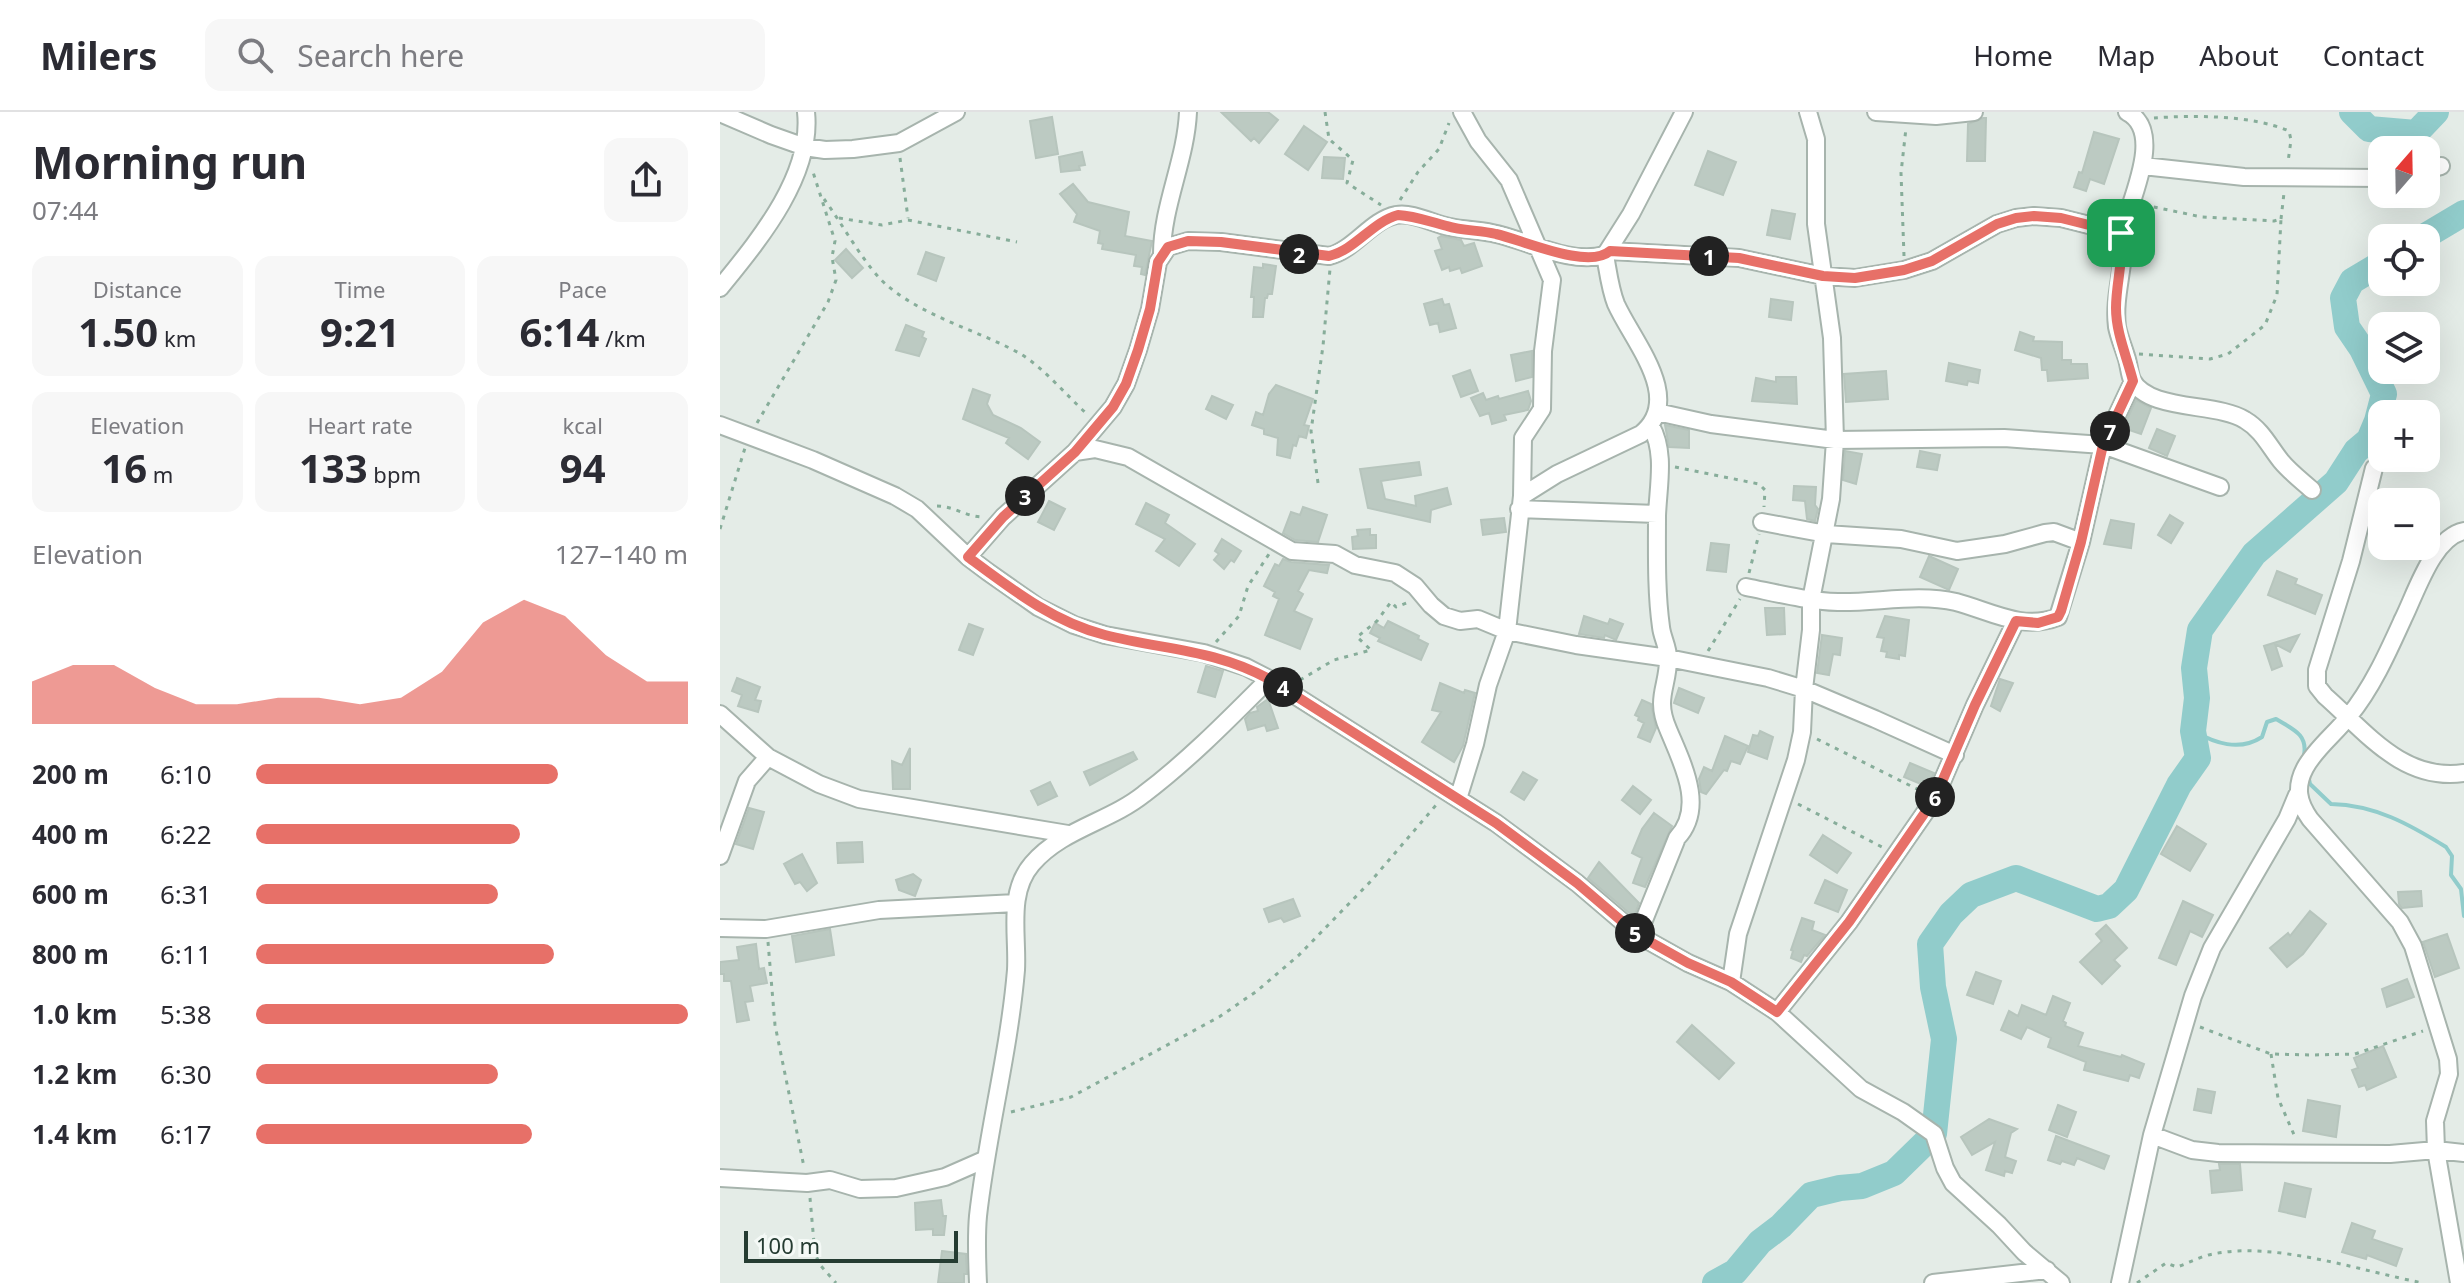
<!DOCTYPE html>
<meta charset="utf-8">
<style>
body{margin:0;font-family:"Noto Sans",sans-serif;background:#f7f7f7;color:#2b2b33;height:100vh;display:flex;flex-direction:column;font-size:30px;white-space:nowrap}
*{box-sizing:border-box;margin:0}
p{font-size:26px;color:#7c7c81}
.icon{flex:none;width:44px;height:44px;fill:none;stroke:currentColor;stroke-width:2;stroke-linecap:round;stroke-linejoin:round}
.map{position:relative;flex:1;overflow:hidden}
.panel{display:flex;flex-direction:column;background:#fff;width:720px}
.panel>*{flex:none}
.needle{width:52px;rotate:20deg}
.controls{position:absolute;left:1648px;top:24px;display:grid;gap:16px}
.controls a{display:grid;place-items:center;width:72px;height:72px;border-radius:16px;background:#fff;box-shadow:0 8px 32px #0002;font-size:40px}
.scale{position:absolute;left:24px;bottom:20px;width:214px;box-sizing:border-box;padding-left:8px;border:4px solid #253c32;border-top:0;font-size:22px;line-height:28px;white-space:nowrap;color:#253c32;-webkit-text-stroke:6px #f4f9f6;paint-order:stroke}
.pin{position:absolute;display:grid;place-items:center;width:68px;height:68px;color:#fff;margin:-34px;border-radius:16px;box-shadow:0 4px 12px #0006}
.km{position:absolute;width:40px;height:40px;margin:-20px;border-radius:50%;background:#222;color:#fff;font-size:22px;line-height:40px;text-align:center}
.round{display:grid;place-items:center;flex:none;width:84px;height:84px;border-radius:16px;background:#f7f7f7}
.headline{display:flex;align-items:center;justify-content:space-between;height:136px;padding:0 32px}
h1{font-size:44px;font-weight:700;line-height:60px}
.figures{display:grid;grid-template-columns:repeat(3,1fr);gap:12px;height:136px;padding:8px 32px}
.figures div{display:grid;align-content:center;border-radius:16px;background:#f7f7f7;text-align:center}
.figures b{font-size:40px;font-weight:700}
.figures small{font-size:22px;font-weight:400}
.figures p{font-size:22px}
.chart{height:224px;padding:16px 32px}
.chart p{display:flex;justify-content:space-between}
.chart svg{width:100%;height:144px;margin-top:8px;fill:#e77068;opacity:.7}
ul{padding:0 32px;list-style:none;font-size:26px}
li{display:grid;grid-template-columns:128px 96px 1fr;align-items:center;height:60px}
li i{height:20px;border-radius:10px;background:#e77068}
header{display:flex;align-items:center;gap:48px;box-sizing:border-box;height:112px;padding:0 40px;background:#fff;border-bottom:2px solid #e1e1e2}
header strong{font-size:38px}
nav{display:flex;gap:44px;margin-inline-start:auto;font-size:28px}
.search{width:560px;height:72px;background:#f7f7f7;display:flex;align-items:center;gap:20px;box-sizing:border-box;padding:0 28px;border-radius:16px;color:#7c7c81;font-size:30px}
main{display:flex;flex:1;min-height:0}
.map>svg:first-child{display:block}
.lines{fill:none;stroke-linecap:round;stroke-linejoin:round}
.stream{stroke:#91cccb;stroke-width:4}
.river{stroke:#91cccb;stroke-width:26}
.building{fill:#bccac2;stroke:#b7c5bd;stroke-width:2}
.minor-casing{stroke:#a7b4ad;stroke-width:20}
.path{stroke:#87ad9a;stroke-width:3;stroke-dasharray:4 6;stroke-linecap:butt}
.minor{stroke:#fff;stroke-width:16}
.route-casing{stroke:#fff;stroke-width:16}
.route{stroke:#e77068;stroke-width:10}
</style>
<header>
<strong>Milers</strong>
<div class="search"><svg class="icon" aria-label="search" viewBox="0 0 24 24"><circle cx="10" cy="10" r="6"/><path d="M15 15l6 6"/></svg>Search here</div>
<nav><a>Home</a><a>Map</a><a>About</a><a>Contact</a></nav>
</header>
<main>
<section class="panel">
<div class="headline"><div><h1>Morning run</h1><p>07:44</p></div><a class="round"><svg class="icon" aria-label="share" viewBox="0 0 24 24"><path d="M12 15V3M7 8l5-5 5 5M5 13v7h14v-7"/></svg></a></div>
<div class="figures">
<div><p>Distance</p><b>1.50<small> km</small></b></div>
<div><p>Time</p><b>9:21</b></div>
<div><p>Pace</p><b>6:14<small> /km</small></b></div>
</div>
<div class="figures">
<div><p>Elevation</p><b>16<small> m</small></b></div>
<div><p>Heart rate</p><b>133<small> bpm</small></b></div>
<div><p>kcal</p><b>94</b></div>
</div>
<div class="chart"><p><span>Elevation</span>127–140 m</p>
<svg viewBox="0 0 160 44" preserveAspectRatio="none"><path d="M0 44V31L10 26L20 26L30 33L40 38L50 38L60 36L70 36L80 38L90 36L100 28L110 13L120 6L130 11L140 23L150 31L160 31V44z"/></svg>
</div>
<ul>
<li><b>200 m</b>6:10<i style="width:70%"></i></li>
<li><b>400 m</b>6:22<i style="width:61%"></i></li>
<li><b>600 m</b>6:31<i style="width:56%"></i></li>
<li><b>800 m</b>6:11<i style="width:69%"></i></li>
<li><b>1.0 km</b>5:38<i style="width:100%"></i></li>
<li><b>1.2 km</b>6:30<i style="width:56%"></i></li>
<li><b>1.4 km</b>6:17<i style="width:64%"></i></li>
</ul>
</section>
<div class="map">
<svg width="1744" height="1171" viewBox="0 0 1744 1171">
<rect width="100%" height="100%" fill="#e4ece7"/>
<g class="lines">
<path class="stream" d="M1473,619c22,12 46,21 69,6l5,-15 9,-3c16,10 32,15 28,36
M1588,663l2,9 21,20c44,1 78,20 115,43l6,9 -1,19 10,14 3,27"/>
<path class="river" d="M1632,0l17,17 47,4 20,-21
M1702,126l42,-25
M995,1171l20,-11 25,-30 21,-16 30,-31 29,-7 22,-2 32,-13 40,-39 10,-95 -11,-52 -3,-43 21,-30 20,-19 45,-17 81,31 12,-3 17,-16 53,-105 19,-27 -5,-27 4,-33 -3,-30 6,-38 54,-76 82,-72 20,-31 13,-11 8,-19 7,-27 -22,-45 -15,-22 -4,-29 9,-17 30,-18"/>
</g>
<path class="building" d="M501,0h47l10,8 -19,23 -5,-5 -3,3z
M332,5l6,37 -22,4 -6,-37z
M1263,6h3l-1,43h-18l1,-37z
M584,14l23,16 -19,28 -23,-16z
M1374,20l25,7 -15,45 -14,-5 -4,12 -12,-4 5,-15 3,1z
M988,39l28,11 -13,33 -28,-10z
M362,40l3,13 -6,1 1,4 -19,2 -2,-15z
M604,45l21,1 -2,21 -21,-1z
M353,72l15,18 41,10 -4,24 27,5 -7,34 -4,-1 1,-7 -8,-1 2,-11 -34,-6 1,-5 -5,-1 2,-12 -26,-9 3,-8 -17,-20z
M1052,98l23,4 -5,25 -23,-4z
M721,124l20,4 3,6 10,-3 8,23 -20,7 -2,-5 -10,3 -1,-4 -7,3 -7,-19 7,-2 -4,-11z
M126,137l17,19 -11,10 -17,-18z
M206,140l18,6 -8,23 -18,-7z
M543,152l13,2 -4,28h-4l-1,4h-2l-2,19h-10l1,-20h-3l3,-30 9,1z
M722,187l2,6 5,-1 7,24 -16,4 -2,-9 -8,2 -6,-21z
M1051,187l22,3 -2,18 -22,-3z
M186,213l18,7 -2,5 4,2 -7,17 -23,-6z
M1300,220l14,5 -1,4 29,1v18h9v4h16l1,14 -40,3 -1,-11h-5l-1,-12 -26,-8z
M812,239v26l-16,4 -5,-26z
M1229,251l31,7 -2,13 -10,-2 -1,4 -21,-4z
M750,258l8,21 -17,6 -8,-21z
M1166,259l2,28 -42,3 -2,-28z
M1056,265h20l1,27 -45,-3 4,-23 20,4z
M556,273l37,14 -9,26 5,1 -3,12 -7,-2 -3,10 -3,-1 -3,13 -13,-3 1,-17 -14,-4v-5l-12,-4 4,-13 7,3 6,-21z
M253,277l17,6 -3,9 6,11 28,13 19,14 -12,17 -22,-16 3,-5 -46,-19z
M808,279l3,10 -3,9 -24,5 2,5 -14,4 -3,-11 -9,3 -9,-18 12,-5 3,7 12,-4 1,3z
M492,284l21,9 -7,14 -20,-10z
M1416,288l15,8 -10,26 -18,-6z
M945,313l24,5v18l-20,-1z
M1437,317l18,7 -8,20 -18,-8z
M1125,339l17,3 -6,30 -13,-4z
M1200,339l20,4 -3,15 -20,-3z
M699,350l2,13 -40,6 4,18 31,7 -1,-10 32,-8 4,16 -20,6 -1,12 -62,-14 -8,-39z
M1074,374l22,1 -1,18 3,4 -3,12 -8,-2 -2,-18 -12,-1z
M329,389l16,8 -11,21 -16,-8z
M426,391l23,12 -4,8 30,21 -16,22 -23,-15 9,-12 -29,-15z
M583,395l24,8 -9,27 -23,-2 -12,-7 8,-21 9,3z
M1450,403l13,8 -12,20 -13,-8z
M784,406l2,14 -23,3 -2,-15z
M1391,408l23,4 -3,24 -27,-4z
M650,417v6h6v13l-23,1 -1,-12 6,-1 -1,-6z
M502,427l19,12 -7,11 -3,-2 -7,9 -10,-9 5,-6 -4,-3z
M991,431l18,2 -3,27 -19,-2z
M1209,444l29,13 -9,21 -29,-13z
M563,447l8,3 38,3 -2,8 -18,-3 -11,21 5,3 -9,17 18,8 -12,30 -35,-14 14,-36 -6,-3 2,-4 -11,-6 11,-22 4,2z
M1557,459l20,8 -2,5 27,11 -7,19 -47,-19z
M1045,496h19l1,26 -18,1z
M864,504l24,8 2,-5 13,5 -7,16 -11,-5 -1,3 -25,-4z
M1165,504l24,4 -4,36 -6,-1v4l-13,-2 1,-5 -6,-1 3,-13 -7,-1z
M668,509l31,15 -1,3 10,5 -7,16 -43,-19 2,-3 -10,-5 5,-10 9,5z
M249,512l14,5 -10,26 -14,-5z
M1102,523l20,3 -2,17 -7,-1 -4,21 -12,-2z
M1579,523l-9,17 -15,-8 7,22 -10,4 -8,-24z
M486,554l17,5 -8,26 -17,-5z
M17,566l23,9 -5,13 6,1 -3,11 -20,-6 4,-11 -10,-4z
M1280,567l13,4 -13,28 -9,-5z
M720,571l24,10 1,-3 10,3 -12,53 -9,16 -32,-20 19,-30 -9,-2z
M959,576l25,10 -6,15 -24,-10z
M548,587l10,29 -11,3 -2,-6 -17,5 -3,-11 5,-6 8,-2 -1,-4z
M922,588l9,4 5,24 -6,14 -12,-5 6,-14 -6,-3 1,-3 -4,-2z
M1040,619l13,6 -6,22 -19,-7 5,-17 5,1z
M1005,624l23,10 -8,18 -9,-3 -4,10 -3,-1 -18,24 -5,-2 -2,-13 5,-12 8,4z
M190,636v41h-17l-1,-28 10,4z
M413,640l4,7 -47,26 -6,-13z
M1190,651l24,10 -6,14 -24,-10z
M803,660l14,8 -13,20 -13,-8z
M330,670l7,14 -19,9 -7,-14z
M913,674l18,14 -11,14 -18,-14z
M29,696l15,4 -11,37 -17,-5z
M934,701l18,13 -27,61 -12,-4 9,-25 -10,-5 10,-24z
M1457,714l29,18 -16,27 -29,-17z
M1103,723l28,18 -14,20 -27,-18z
M142,730l1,20 -25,1 -1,-20z
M82,742l15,29 -10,8 -7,-9 -5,2 -11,-20z
M879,750l40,41 -5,14 -46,-39z
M193,762l8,6 -6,16 -16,-6 -3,-10z
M1105,768l22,10 -9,22 -23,-9z
M1701,779l1,15 -20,2 -3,-4 -1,-12z
M573,787l7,17 -16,6 -3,-4 -12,4 -5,-13z
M1463,789l30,14 -11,22 -12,-6 -14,34 -17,-7z
M1590,799l16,13 -23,30 -16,13 -17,-19 18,-15 2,3z
M1082,806l12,4 -2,8 13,5 -18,21 -3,-1 -3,7 -10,-4 2,-7 -2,-1z
M1386,813l21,23 -13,12 6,6 -18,18 -22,-22 22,-21 -6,-7z
M110,817l4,26 -38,7 -4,-26z
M1727,822l12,34 -24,9 -12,-35z
M36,832l3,25 5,-1 3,15 -17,3 3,15 -8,1 4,18 -12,2 -6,-41h-7v-7h-4v-12l19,-2 -2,-13z
M1256,860l25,9 -8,23 -26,-9z
M1687,867l7,18 -27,10 -5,-18z
M1333,884l17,7 -7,18 3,2 -1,3 18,7 -5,13 43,11 1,-2 22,9 -5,14 -9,-3 -2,6 -44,-11 2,-8 -38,-15 3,-9 -24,-11 -6,12 -20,-9 8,-19 9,5 4,-11 24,10z
M972,913l42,38 -15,16 -42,-37z
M1663,934l13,31 -29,13 -2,-5 -6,2 -7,-17 6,-2 -4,-10z
M1478,977l17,3 -4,21 -17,-3z
M1588,988l32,6 -4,31 -33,-6z
M1338,993l18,7 -9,25 -18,-7z
M1269,1007l28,10 -6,4 -6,24 11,4 -4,12 -7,-2 -1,5 -18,-6 9,-28 -23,13 -11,-18z
M1336,1024l53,20 -5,13 -27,-11 -3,7 -12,-4 -2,3 -12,-4z
M1499,1052h21l2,26 -30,3 -2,-22 10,-1z
M1565,1071l26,6 -6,28 -26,-6z
M221,1088l2,16h3l-2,19h-11v-6l-17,1 -1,-27z
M1632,1111l23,8 -3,8 30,10 -6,17 -29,-11 -1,4 -24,-7z
M222,1139l24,3 1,20h-3v9h-26z"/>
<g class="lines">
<defs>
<path id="minor" d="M742,0l16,29 31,39 43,100 -9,71 -1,58 -19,29 -1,58
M1156,0l60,4 38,-4
M1407,0c38,19 3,88 -4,118 -2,8 0,16 0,24 -2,25 -9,48 -6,73 2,10 6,19 9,29 3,8 3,17 6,24 17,32 85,22 113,40 17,10 24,26 36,41 9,11 21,20 31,29
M0,1l51,22 34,12 20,3 28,-1 46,-6 57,-31
M1423,54l101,11 138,1
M1706,58l15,-4
M890,139l129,7 84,18 32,2 49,-8 28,-9 65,-37 19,-6 18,-2 27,2 60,15
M442,142c0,-48 24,-94 26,-142
M0,176c38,-47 93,-112 86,-176
M937,300l54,12 124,16 169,-2 99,7 117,42
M0,313l93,35 82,36 22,13 51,48 20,15 50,35 36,18 31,10 99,18 42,14 23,12 227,144 81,60 61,52 50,28 43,19 46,30 84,77 42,23 31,22 11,34 8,15 46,42 25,27 37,31
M355,340l20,-3 33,8 164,94 43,3 20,11 40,8 20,13 16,19 13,11 16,5 18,-2 29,12 69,14 92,13 100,20 36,11 71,30 80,36
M1654,356l-23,93 -34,109v16l8,10c41,36 78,86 139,77
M799,397l138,5
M1042,410l64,12 75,5 56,12 48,-7 40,-11 9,-1 27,10
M248,445l35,-40 72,-65 38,-45 13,-23 12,-34 12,-41 8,-47 10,-15 20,-6 33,1 108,14c25,-6 42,-36 67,-41 18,-3 37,9 54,12 14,3 28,3 42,6 36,7 76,32 113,22l26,-41 53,-102
M1026,475c30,6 61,14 92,15 38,1 80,-9 118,0 34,9 66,29 102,15l23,-75 22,-97 30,-64
M0,602l48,43 51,27 40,15 209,35
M738,687l17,-55 13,-59 19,-54 15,-135 35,-22 84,-40c44,-35 -8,-92 -25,-130 -6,-15 -8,-33 -11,-49
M0,744l27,-75 21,-24
M0,816l46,1 113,-19 137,-7
M918,823l39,-97c29,-31 5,-75 -9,-109 -14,-32 1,-43 0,-72 0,-10 -6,-20 -7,-30 -5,-36 -4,-75 -4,-111 1,-30 9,-63 -6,-90
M1011,870l7,-48 58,-174 6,-28 2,-43 7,-59v-30l20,-101 4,-59 -3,-102 -16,-114v-85l-8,-27
M1057,900l72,-90 86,-124 40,-93 41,-84
M1432,1023l40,15 26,3 172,1 46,-4 28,3
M0,1066l87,5 23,-3 30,9 36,-1 49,-11 41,-18
M258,1171c-1,-22 -2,-45 0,-67 9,-82 31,-163 38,-246 2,-35 -9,-77 16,-106 30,-35 77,-42 112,-70 45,-34 86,-76 125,-115
M1213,1171l114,-13
M1400,1171l32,-148 41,-139 19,-48 75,-129 10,-24
M1739,1171l-23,-133 -1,-29 14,-47 -1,-15 -35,-113 -13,-24 -90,-103c-12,-17 -15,-32 -5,-51 10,-19 31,-35 44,-52 23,-28 39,-64 54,-97 13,-26 30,-82 61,-88"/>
</defs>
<use href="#minor" class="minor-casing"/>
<path class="path" d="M605,0l4,27 24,21 -6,23 34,22
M1434,6c40,-3 98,-3 135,13l2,9 -3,22
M180,46l8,60
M104,87c18,24 43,71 65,88 38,31 88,43 130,66 23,13 48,43 68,61
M680,88l18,-28 21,-23 10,-26
M119,106l43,7 26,-5 109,22
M1561,107l3,-26
M1184,144l-3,-83 5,-45
M1419,242l71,5 18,-5 37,-29 12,-30 4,-76 -7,2 -72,-4 -58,-12
M37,311l71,-121 8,-22 -4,-23 3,-16 -22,-69
M955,355l84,17 6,6 -1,17
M598,371l-7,-52 12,-85 7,-77
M217,394c17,0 29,11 46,11
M0,417l25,-81
M1029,461l10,-39
M496,530l23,-26 9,-30 21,-32
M988,539l32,-52
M580,568l34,-20 37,-10 -14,-13 20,-16 14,-19 5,5 13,-5
M1097,627l104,52
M1078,692l86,44
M48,830l7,83 29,142
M1480,915l71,27 39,1 45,-1 68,-23
M1551,942l7,44 17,39
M291,1000l60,-15 148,-80 38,-26 42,-36 72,-74 66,-77
M90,1086l5,56 6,12 15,17
M1417,1171l29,-20 11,4c12,-4 24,-11 36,-13 62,-13 148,17 210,29"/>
<use href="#minor" class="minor"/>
</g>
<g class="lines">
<defs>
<path id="route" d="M678,103c18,1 32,7 49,11 16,5 33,4 49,8 27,6 92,36 114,17l129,7 84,18 32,2 49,-8 28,-9 65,-37 19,-6 18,-2 27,2 60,15c3,26 -5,50 -5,75 0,25 11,49 17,73l-30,64 -22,97 -20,69 -3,6 -20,6 -22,-2 -41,84 -40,93 -86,124 -72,90 -46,-30 -43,-19 -50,-28 -61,-52 -81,-60 -227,-144c-56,-30 -105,-29 -164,-44 -52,-13 -95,-47 -137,-78l35,-40 72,-65 38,-45 13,-23 12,-34 12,-41 8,-47 10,-15 20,-6 33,1 108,14c26,-6 43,-34 69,-41z"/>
</defs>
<use href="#route" class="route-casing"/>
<use href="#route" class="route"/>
</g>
</svg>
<div class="controls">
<a><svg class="needle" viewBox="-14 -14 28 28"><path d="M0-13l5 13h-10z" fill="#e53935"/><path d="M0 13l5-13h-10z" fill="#7c7c81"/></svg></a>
<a><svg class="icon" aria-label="locate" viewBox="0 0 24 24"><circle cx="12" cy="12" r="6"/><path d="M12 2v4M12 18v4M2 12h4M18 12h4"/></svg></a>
<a><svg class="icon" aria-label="layers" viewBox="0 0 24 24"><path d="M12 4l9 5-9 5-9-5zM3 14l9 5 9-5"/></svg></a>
<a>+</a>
<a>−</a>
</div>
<div class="scale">100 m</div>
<div class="pin" style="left:1401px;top:121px;background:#1e9e55"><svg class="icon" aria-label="arrive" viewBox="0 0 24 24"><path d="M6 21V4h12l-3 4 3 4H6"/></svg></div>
<b class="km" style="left:989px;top:144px">1</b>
<b class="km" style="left:579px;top:142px">2</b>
<b class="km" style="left:305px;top:384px">3</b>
<b class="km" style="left:563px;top:575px">4</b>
<b class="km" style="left:915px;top:821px">5</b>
<b class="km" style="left:1215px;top:685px">6</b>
<b class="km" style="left:1390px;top:319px">7</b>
</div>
</main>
